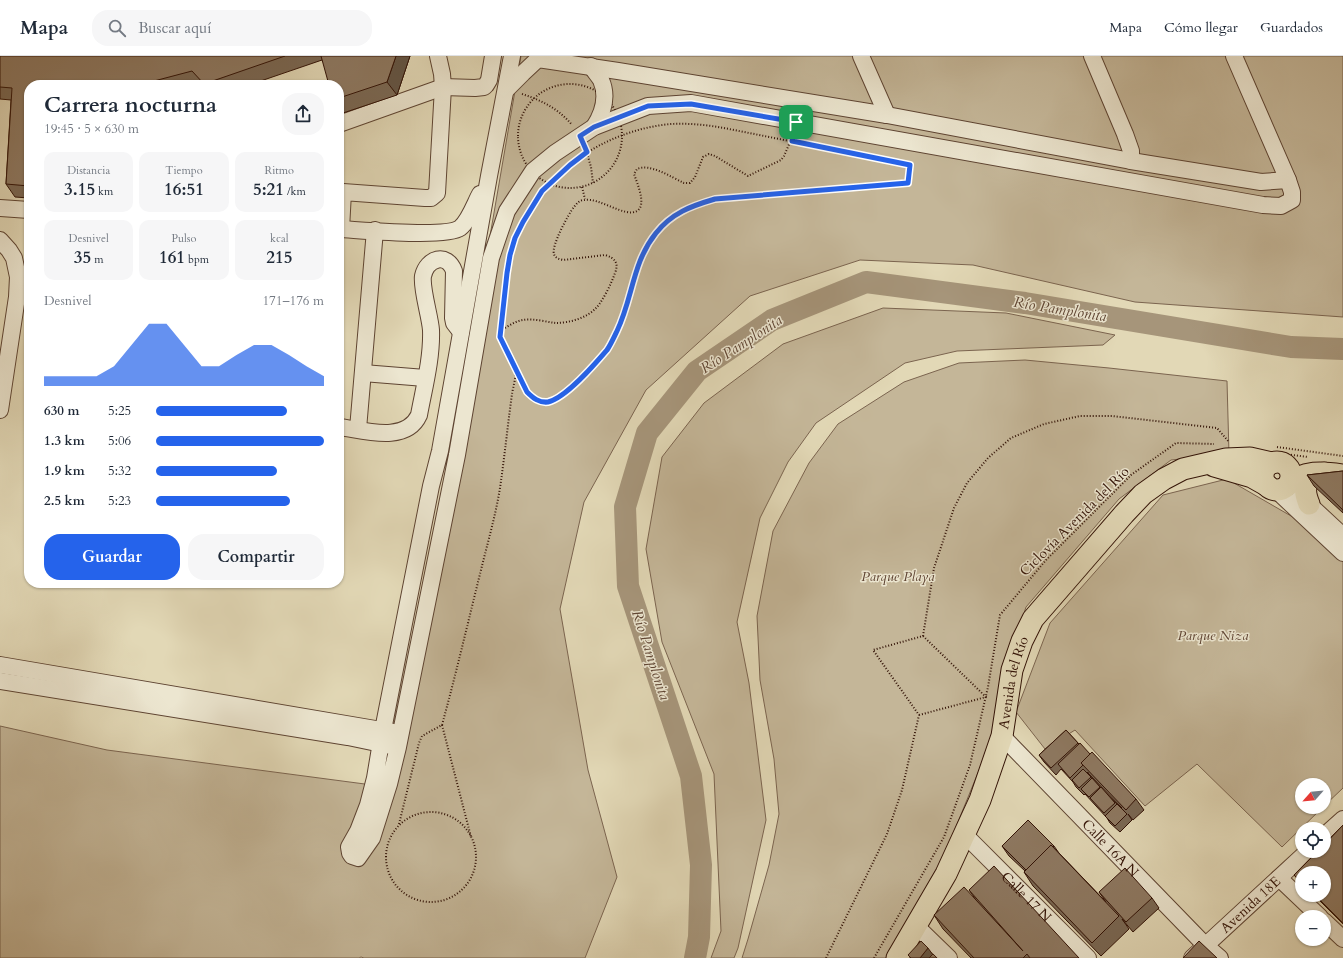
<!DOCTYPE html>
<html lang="es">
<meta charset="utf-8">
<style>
body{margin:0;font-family:Cardo,serif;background:#f6f6f7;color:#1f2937;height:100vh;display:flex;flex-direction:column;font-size:15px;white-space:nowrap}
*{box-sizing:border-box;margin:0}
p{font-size:13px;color:#747a83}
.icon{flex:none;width:22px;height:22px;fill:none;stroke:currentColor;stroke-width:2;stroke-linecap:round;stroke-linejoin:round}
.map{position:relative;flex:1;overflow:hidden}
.sheet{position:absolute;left:24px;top:24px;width:320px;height:508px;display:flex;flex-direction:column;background:#fff;border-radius:16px;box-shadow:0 1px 3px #0004}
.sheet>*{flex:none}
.needle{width:26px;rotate:243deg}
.fabs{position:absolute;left:1295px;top:722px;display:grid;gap:8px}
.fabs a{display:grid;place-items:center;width:36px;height:36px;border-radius:50%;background:#fff;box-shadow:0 1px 3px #0004;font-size:20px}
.pin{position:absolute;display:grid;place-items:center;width:34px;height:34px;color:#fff;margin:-17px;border-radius:8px;box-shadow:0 2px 6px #0006}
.round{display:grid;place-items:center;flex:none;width:42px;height:42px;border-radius:16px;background:#f6f6f7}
.head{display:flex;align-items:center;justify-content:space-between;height:68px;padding:0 20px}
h1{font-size:22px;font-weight:700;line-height:30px}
.metrics{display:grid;grid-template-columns:repeat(3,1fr);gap:6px;height:68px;padding:4px 20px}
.metrics div{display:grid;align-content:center;border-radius:10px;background:#f6f6f7;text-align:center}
.metrics b{font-size:17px;font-weight:700}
.metrics small{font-size:11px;font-weight:400}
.metrics p{font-size:11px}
.chart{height:112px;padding:8px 20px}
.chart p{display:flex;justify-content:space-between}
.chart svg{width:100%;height:72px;margin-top:4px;fill:#2563eb;opacity:.7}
.primary-button{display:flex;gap:8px;margin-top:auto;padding:8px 20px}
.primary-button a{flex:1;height:46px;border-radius:16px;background:#2563eb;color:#fff;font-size:16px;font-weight:700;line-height:46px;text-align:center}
.primary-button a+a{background:#f6f6f7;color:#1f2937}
ul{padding:0 20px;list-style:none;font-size:13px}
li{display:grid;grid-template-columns:64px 48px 1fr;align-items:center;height:30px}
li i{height:10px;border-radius:5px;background:#2563eb}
header{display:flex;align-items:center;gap:24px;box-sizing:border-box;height:56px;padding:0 20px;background:#fff;border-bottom:1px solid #e0e1e3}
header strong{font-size:19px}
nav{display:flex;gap:22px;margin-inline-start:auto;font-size:14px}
.search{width:280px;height:36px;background:#f6f6f7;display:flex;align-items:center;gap:10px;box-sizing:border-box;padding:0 14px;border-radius:16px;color:#747a83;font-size:15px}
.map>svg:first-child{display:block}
.green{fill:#c4b698;stroke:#7b644f}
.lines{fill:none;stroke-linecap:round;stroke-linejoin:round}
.river{stroke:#a6957a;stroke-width:22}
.minor-casing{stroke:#5e4432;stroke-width:18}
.major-casing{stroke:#321206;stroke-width:23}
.path{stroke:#321206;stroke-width:2;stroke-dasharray:1 2;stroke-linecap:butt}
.minor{stroke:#ece6d0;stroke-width:16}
.major{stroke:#e2d8b6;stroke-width:21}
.wall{fill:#7a6854;stroke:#321206;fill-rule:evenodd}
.shaded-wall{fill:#635545;stroke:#321206}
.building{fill:#8e7962;stroke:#321206}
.route-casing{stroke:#fff;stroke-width:8}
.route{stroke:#2563eb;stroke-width:5}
.labels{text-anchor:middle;stroke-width:3;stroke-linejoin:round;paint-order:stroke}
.street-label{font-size:14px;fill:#321206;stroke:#ece6d0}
.park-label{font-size:14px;font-style:italic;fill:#5e4332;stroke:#ece6d0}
.water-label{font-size:15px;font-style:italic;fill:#604634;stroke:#ece6d0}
</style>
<header>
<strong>Mapa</strong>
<div class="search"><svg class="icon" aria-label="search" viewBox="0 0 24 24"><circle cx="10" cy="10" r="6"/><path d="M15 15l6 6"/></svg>Buscar aquí</div>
<nav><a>Mapa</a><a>Cómo llegar</a><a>Guardados</a></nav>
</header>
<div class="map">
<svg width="1343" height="902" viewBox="0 0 1343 902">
<rect width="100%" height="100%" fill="#e2d8b6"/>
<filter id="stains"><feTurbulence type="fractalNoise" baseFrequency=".005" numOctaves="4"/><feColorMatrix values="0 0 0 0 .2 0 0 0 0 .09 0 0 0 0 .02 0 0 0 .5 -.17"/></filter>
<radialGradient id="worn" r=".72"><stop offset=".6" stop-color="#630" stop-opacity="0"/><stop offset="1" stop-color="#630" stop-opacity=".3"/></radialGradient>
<path class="green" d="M521,0h822v261l-208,-15 -162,-37 -113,-5 -110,36 -104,94 -62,112 -24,107 28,161 29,107 -32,81h-221l-3,-1 -2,1h-359v-232l107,24 288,38z
M883,252l123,5 109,22 -12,10 -146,6 -52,12 -89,60 -28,39 -28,56 -23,104 12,61 17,137 -28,128 -4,10h-23l10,-27 -7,-157 -52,-132 -16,-93 16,-92 42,-54 79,-59z
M1025,304l84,8 118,13 2,73 -58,6 -52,39 -93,108 -25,76 -10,58 -47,115 -58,102h-144l6,-19 21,-74 10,-51 -5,-55 -14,-79 -3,-64 16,-85 36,-68 29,-39 66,-42 55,-19z
M1227,423l71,41 18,15 27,26v227l-19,18v-21h-22v22h21l-41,40 -85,-83 -52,42 -70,-76 -30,19 -29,-37 34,-89 113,-128z"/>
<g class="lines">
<path class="river" d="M695,902l4,-21 2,-72 -10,-89 -63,-190 -3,-79 22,-74 50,-62 75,-51 94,-38 159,21 266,44 52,2"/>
<defs>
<g id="minor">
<path d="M512,0l-23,120 -49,275 -9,35 -48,244 -8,48 -7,27 -10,26 -9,16 1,6 2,3 6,2 14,-20 17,-54 9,-37 59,-292 34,-197 16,-47 26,-40 22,-18 39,-26 54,-21 43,-3 572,102 18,1 11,-6v-8l-4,-12 -54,-124"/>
<path d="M861,0l26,59"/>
<path d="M1092,0l33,78 6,17v10"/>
<path d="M591,10c3,5 7,9 10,14 7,16 2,33 -7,47"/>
<path d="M506,34l17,-17 15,-14 80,12 269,44 244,46 130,21 27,-2"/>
<path d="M339,68l104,-37 32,1 9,-1 2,-2 3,-5 4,-24"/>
<path d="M0,152l29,2"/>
<path d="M339,173c21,1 107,9 121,-1 9,-7 15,-25 20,-34"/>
<path d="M341,173l2,-37 82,6h6l6,-5 6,-106 -1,-13 -4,-18"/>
<path d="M0,184l9,10 5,8 4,19 -1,20 -17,113"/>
<path d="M363,317l62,5"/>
<path d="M339,371c24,3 67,17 80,-12 5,-27 13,-57 12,-85 -1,-14 -10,-42 -8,-54 4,-18 24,-24 31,-5l-1,47 1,5 7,9"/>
<path d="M358,373l17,-199"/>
<path d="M1276,434l67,63"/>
<path d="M1300,440l43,40"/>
<path d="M0,609l393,67"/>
<path d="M0,625l348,56 43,9"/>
<path id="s1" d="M1002,680l203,209 15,13"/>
<path id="s2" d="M965,779l123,123"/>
<path d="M1324,780l19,-17"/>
<path d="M1279,822l41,39"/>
<path d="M1324,865l19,18"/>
<path d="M916,870l33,32"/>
<path id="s3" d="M1192,902l116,-107"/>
</g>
<g id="major">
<circle cx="1277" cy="420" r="14"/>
<path d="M1214,410l38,11 16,9"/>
<path d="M1288,429c15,-15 35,-13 55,-10"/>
<path d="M1309,448c-4,-10 -5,-16 0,-26l15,-5"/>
<path id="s4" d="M897,902l49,-84 34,-74 22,-64 10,-66 10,-29 11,-22 91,-105 19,-20 21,-15 19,-10 43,-10 24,-1 22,5"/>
</g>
</defs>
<use href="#minor" class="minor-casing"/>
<use href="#major" class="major-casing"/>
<path class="path" d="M518 80a52 52 0 1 1 104 0a52 52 0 1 1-104 0Z
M522,38c19,6 37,15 50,31
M587,97l4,14 2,16
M582,131l3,12
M500,275c7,-4 15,-10 23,-11 10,-2 23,2 33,3 13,0 31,-5 40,-15 7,-7 16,-26 19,-35 4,-10 0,-15 -10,-18l-42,5c-4,-1 -8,-2 -9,-6 -3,-8 15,-41 20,-47 3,-4 6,-7 10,-7 15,-3 41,18 53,11 10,-6 0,-28 -3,-37l3,-5c13,-6 34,8 47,14h6l5,-6 8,-20 6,-3 6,2 33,20 33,-16 3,-4 9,-21
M1277,391l66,9
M1285,398l23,3
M919,659l67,-18 -63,-61
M442,669l29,112
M386 801a45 45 0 1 1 90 0a45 45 0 1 1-90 0Z
M399,768l20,-81 3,-7 20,-11c14,-51 26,-103 39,-155 7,-29 16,-59 20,-89 4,-29 7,-58 11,-87 1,-7 5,-19 3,-26 -4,-13 -16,-24 -15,-38 3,-30 5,-62 15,-90 22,-65 89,-110 156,-116 18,-1 36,1 53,4l186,37 -2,18 -193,16c-24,7 -43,14 -59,34 -24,30 -24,64 -38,96 -3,6 -6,13 -10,19 -4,6 -10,11 -14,16 -11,12 -35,41 -53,38 -14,-3 -20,-22 -26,-33
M826,902l61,-124 15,-44 17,-75 -46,-65 50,-14 11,-68 20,-60 13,-25 21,-25 23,-20 33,-14 36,-8h32l105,12 12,14
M874,902l70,-121 26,-72 18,-78 12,-72 46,-55 85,-85 45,-32 38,1"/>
<use href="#minor" class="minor"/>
<use href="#major" class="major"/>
</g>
<path class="wall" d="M0,0h410l-13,39 -54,18 -4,-5v-23l-17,-25 -73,25h-47l-1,-1 -3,1h-169v113l-14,-1 -9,-13 5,-84 -11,-1z
M1343,415v42l-29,-27 -7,-11z
M1066,674l13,14 57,55 8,11 -11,10 -5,-6 4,6 -12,12 -10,-9 -3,-5 -22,-24 -1,1 -8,-8 -3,-5 -12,-13 -5,6 -12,-13 -5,-7zM1088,716v1l34,35 -5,-4 -30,-31z
M1343,769v99l-29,-29h10l-22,-22v11l-8,-9z
M1002,790h52l5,7 47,49 -7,-10 53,6 7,10 -26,24 -11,-13 7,10 -28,27 -68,-70 -9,-14 1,-1 -16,-15z
M969,834l110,68h-108l-28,-29 -9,-14 44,-12z"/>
<path class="shaded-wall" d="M396,0h14l-13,39 -10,-13z
M928,892l5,7 -2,3h-11z"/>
<path class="building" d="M0,0h285l-81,28 -12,-13 -38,10 -1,4h-124v101l-23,-2 6,-96 -12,-1z
M321,0h75l-9,26 -48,16v-13h-10z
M192,27l1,2h-10z
M1343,415v39l-36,-35z
M1066,674l12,13 -27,25 -12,-13z
M1080,687l10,11 -9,9 2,2 -13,13 -12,-14z
M1092,696l44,47 -10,11 -45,-47z
M1083,713l8,8 -12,11 -7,-8z
M1092,722l8,9 -11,10 -8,-8z
M1101,731l14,16 -11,10 -14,-15z
M1117,748l10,10 -12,12 -10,-10z
M1028,764l26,26 -1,1 -2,-2 -25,25 -24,-24z
M1343,769v98l-28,-28h9v-22h-22v10l-8,-8 24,-24h6v-6z
M1051,789l68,71 -27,27 -68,-71z
M994,810l85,92h-49l-3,-4 -4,4h-49l-40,-43 30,-28 59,64 -54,-61z
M1125,812l27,30 -26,24 -27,-30z
M921,885l7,7 -8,10h-9l-3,-3z
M1199,885l18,17h-34z
M933,898l4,4h-8z"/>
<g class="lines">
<defs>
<path id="route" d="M691,48l105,18 -4,19 118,24 -2,18 -193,16c-24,7 -43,14 -59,34 -24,30 -23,65 -39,98 -3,6 -6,13 -10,19 -12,14 -41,48 -59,52 -9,1 -15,-4 -21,-10l-27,-55 7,-64 3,-18 5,-17 8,-16 19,-31 28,-26 17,-13 -7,-16 14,-9 54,-21z"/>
</defs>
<use href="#route" class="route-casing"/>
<use href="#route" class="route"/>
</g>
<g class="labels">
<g class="street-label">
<text transform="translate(1074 465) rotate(-45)" y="5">Ciclovía Avenida del Río</text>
<text dy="5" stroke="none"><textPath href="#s4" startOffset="301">Avenida del Río</textPath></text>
<text dy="5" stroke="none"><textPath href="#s1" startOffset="156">Calle 16A N</textPath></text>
<text dy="5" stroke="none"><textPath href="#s2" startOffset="87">Calle 17 N</textPath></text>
<text dy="5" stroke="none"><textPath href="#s3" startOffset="79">Avenida 18E</textPath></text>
</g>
<g class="park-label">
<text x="898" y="525">Parque Playa</text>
<text x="1213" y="584">Parque Niza</text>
</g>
<g class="water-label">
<text transform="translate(1060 253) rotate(9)" y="5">Río Pamplonita</text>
<text transform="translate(741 288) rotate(-33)" y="5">Río Pamplonita</text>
<text transform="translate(651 599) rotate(72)" y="5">Río Pamplonita</text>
</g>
</g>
<rect width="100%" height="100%" filter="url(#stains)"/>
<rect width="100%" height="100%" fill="url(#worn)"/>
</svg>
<div class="fabs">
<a><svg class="needle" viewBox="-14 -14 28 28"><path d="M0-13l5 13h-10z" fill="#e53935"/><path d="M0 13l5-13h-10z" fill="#747a83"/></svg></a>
<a><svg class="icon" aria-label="locate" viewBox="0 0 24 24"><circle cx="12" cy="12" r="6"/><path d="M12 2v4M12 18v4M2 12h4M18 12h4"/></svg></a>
<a>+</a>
<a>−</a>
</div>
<div class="pin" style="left:796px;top:66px;background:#1e9e55"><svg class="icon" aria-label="arrive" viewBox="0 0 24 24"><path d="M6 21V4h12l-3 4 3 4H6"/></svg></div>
<section class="sheet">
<div class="head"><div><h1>Carrera nocturna</h1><p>19:45 · 5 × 630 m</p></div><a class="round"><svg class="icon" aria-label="share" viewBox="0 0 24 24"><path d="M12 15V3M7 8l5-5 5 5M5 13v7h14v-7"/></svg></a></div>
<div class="metrics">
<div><p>Distancia</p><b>3.15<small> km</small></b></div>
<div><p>Tiempo</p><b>16:51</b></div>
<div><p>Ritmo</p><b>5:21<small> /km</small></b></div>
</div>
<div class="metrics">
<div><p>Desnivel</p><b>35<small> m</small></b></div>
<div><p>Pulso</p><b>161<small> bpm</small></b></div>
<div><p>kcal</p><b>215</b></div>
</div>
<div class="chart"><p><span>Desnivel</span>171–176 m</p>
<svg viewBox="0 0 160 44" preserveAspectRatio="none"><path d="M0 44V38L10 38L20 38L30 38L40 32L50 19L60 6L70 6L80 19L90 32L100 32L110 25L120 19L130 19L140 25L150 32L160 38V44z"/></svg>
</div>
<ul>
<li><b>630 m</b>5:25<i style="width:78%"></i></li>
<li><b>1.3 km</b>5:06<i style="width:100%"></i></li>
<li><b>1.9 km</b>5:32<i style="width:72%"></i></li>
<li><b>2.5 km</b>5:23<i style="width:80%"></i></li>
</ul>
<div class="primary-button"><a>Guardar</a><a>Compartir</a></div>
</section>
</div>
